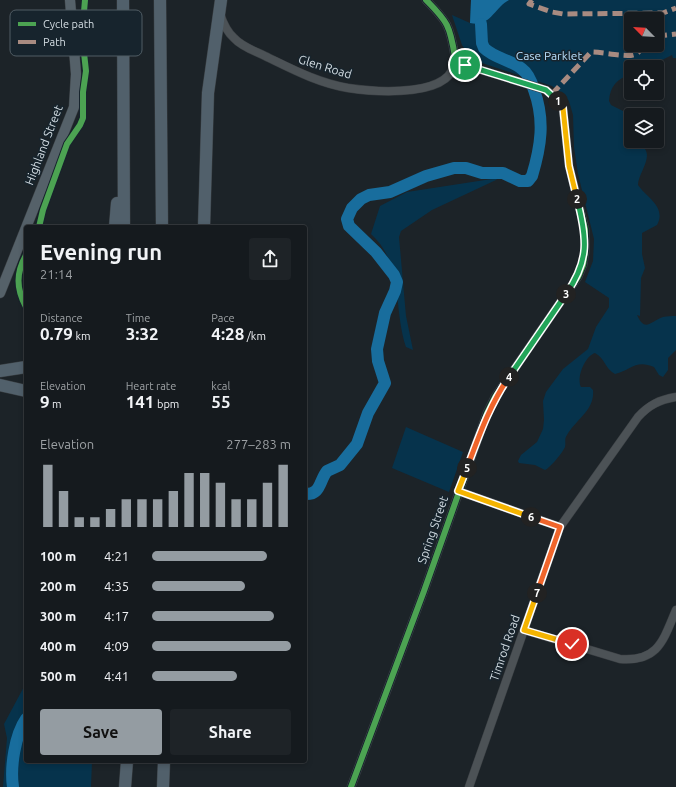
<!DOCTYPE html>
<meta charset="utf-8">
<style>
body{margin:0;font-family:Ubuntu,sans-serif;background:#1e2327;color:#f1f3f6;height:100vh;display:flex;flex-direction:column;font-size:15px;white-space:nowrap}
*{box-sizing:border-box;margin:0}
p{font-size:13px;color:#9da1a4}
.icon{flex:none;width:22px;height:22px;fill:none;stroke:currentColor;stroke-width:2;stroke-linecap:round;stroke-linejoin:round}
.map{position:relative;flex:1;overflow:hidden}
.panel{position:absolute;left:24px;top:225px;width:283px;height:538px;display:flex;flex-direction:column;background:#151a1e;border-radius:4px;box-shadow:0 2px 6px #0003,0 0 0 1px #34383c}
.panel>*{flex:none}
.needle{width:26px;rotate:294deg}
.tools{position:absolute;left:624px;top:12px;display:grid;gap:8px}
.tools a{display:grid;place-items:center;width:40px;height:40px;border-radius:4px;background:#151a1e;box-shadow:0 2px 6px #0003,0 0 0 1px #34383c;font-size:20px}
.pin{position:absolute;display:grid;place-items:center;width:34px;height:34px;color:#fff;margin:-17px;border:2px solid #fff;border-radius:50%;box-shadow:0 1px 4px #0007}
.km{position:absolute;width:20px;height:20px;margin:-10px;border-radius:50%;background:#222;color:#fff;font-size:11px;line-height:20px;text-align:center}
.round{display:grid;place-items:center;flex:none;width:42px;height:42px;border-radius:4px;background:#1e2327}
.head{display:flex;align-items:center;justify-content:space-between;height:68px;padding:0 16px}
h1{font-size:22px;font-weight:600;line-height:30px}
.figures{display:grid;grid-template-columns:repeat(3,1fr);gap:6px;height:68px;padding:4px 16px}
.figures div{display:grid;align-content:center}
.figures b{font-size:17px;font-weight:600}
.figures small{font-size:11px;font-weight:400}
.figures p{font-size:11px}
.chart{height:112px;padding:8px 16px}
.chart p{display:flex;justify-content:space-between}
.chart svg{width:100%;height:72px;margin-top:4px;stroke:#949ca2;stroke-width:6}
.action{display:flex;gap:8px;margin-top:auto;padding:8px 16px}
.action a{flex:1;height:46px;border-radius:4px;background:#949ca2;color:#111;font-size:16px;font-weight:600;line-height:46px;text-align:center}
.action a+a{background:#1e2327;color:#f1f3f6}
ul{padding:0 16px;list-style:none;font-size:13px}
li{display:grid;grid-template-columns:64px 48px 1fr;align-items:center;height:30px}
li i{height:10px;border-radius:5px;background:#949ca2}
.map>svg:first-child{display:block}
.green{fill:#06334c;fill-rule:evenodd}
.water{fill:#186d9d}
.lines{fill:none;stroke-linecap:round;stroke-linejoin:round}
.river{stroke:#186d9d;stroke-width:12}
.minor-casing{stroke:#393e42;stroke-width:9}
.major-casing{stroke:#393e42;stroke-width:11}
.highway-casing{stroke:#393e42;stroke-width:13}
.minor{stroke:#4c5256;stroke-width:8}
.major{stroke:#556169;stroke-width:10}
.highway{stroke:#51606b;stroke-width:12}
.quiet{stroke:#a88b81;stroke-width:5;stroke-dasharray:10 5;stroke-linecap:butt}
.cycleway-casing{stroke:#17242d;stroke-width:8}
.cycleway{stroke:#4ca352;stroke-width:6}
.split-1-casing{stroke:#fff;stroke-width:8}
.split-2-casing{stroke:#fff;stroke-width:8}
.split-3-casing{stroke:#fff;stroke-width:8}
.split-4-casing{stroke:#fff;stroke-width:8}
.split-5-casing{stroke:#fff;stroke-width:8}
.split-6-casing{stroke:#fff;stroke-width:8}
.split-7-casing{stroke:#fff;stroke-width:8}
.split-8-casing{stroke:#fff;stroke-width:8}
.split-1{stroke:#22a559;stroke-width:5}
.split-2{stroke:#f5b400;stroke-width:5}
.split-3{stroke:#22a559;stroke-width:5}
.split-4{stroke:#22a559;stroke-width:5}
.split-5{stroke:#f0652b;stroke-width:5}
.split-6{stroke:#f5b400;stroke-width:5}
.split-7{stroke:#f0652b;stroke-width:5}
.split-8{stroke:#f5b400;stroke-width:5}
.labels{text-anchor:middle;stroke-width:3;stroke-linejoin:round;paint-order:stroke}
.park-label{font-size:12px;fill:#b7dffc;stroke:#17242d}
.street-label{font-size:12px;fill:#d4dde3;stroke:#17242d}
.key{fill:#17242d;stroke:#505c64;stroke-width:1}
.key-label{font-size:11px;fill:#d4dde3}
</style>
<div class="map">
<svg width="676" height="787" viewBox="0 0 676 787">
<rect width="100%" height="100%" fill="#1c2328"/>
<path class="green" d="M471,0h205v58h-3l-1,-3 -24,12h-17v7c-14,5 -21,12 -22,27l2,4 14,7 6,29h4c3,3 7,5 10,8 7,10 -7,25 -7,36 8,12 29,22 19,40l-15,8v21l3,14 -4,10 -1,38 -3,-1c8,18 14,6 26,2 4,-1 9,-1 13,-1v34l-8,8v12l-5,7 -4,-2 -5,-8c-18,-8 -23,3 -39,7 -10,-5 -10,-16 -20,-21 -10,3 -19,25 -14,34h9l3,3c2,20 -17,29 -26,45 -3,4 -1,7 -2,12 -2,5 -15,21 -20,23l-10,-5 -16,-2 -1,-2 3,-6 16,-13 6,-13 1,-9 -1,-19 3,-9 17,-23 25,-20 8,-22 13,-20v-9l-24,-16 8,-21 1,-22 -16,-65 -4,-27 -1,-32 -4,-14 -6,-7 -11,-8 -76,-25 -8,-7 -6,-9 -10,-30 18,8zM631,19h26v26h-26z
M498,178l-2,2 -64,30 -31,21 -2,6 7,79 7,34 -7,-3c-13,-39 -2,-83 -35,-113l9,-28 27,-14z
M406,427l57,25 -14,40 -57,-24z
M26,683v78h66l-1,26h-88l4,-49 -3,-14z"/>
<path class="water" d="M471,0h38c-15,8 -19,28 -39,23z"/>
<g class="lines">
<path class="river" d="M305,494c16,1 14,-13 22,-23l13,-6 17,-21 11,-31 17,-30 -7,-22 -1,-12 8,-36 10,-22 2,-9 -3,-7 -18,-23 -27,-26 -2,-7 5,-11 9,-9 8,-4 21,-3 36,-16 28,-8h12l16,5h21l17,8h8l4,-5c9,-30 13,-56 2,-86 -2,-7 -5,-16 -12,-21 -11,-9 -28,-11 -38,-21l-2,-5 -1,-19
M13,787c-3,-20 2,-52 13,-68"/>
<defs>
<path id="minor" d="M220,14c3,9 7,18 14,24 8,9 21,13 31,18 27,13 53,27 83,32 27,4 109,11 107,-31
M458,491l102,36
M524,630l96,29c38,3 43,-18 56,-49
M351,787l73,-196 63,-178 8,-16 73,-106 10,-14 5,-12 2,-13v-23l-16,-63 -6,-58 -5,-8 -12,-10 -81,-25 -10,-8c-5,-31 -7,-35 -29,-57
M469,787l91,-260 78,-110c11,-12 21,-17 38,-20"/>
<path id="major" d="M0,293l74,-186 2,-33 -6,-74"/>
<path id="highway" d="M123,0l1,227
M160,0l2,227
M115,227l2,-24
M204,227l4,-134 13,-93
M0,371l26,-4
M0,385l26,6
M125,787l2,-26
M163,787l1,-26"/>
</defs>
<use href="#minor" class="minor-casing"/>
<use href="#major" class="major-casing"/>
<use href="#highway" class="highway-casing"/>
<use href="#minor" class="minor"/>
<use href="#major" class="major"/>
<use href="#highway" class="highway"/>
<path class="quiet" d="M532,0l-3,4 23,8 11,2 100,-1 13,-5
M657,36l19,-2
M552,94l39,-42c11,0 34,5 42,3 5,-1 9,-6 12,-10"/>
<defs>
<path id="cycleway" d="M39,227l4,-17 24,-66 13,-19 3,-7v-26l3,-21 -4,-36 3,-35
M26,255c-10,18 -10,33 0,52
M351,787l73,-196 63,-178 8,-16 73,-106 10,-14 5,-12 2,-13v-23l-16,-63 -6,-58 -5,-8 -12,-10 -81,-25 -10,-8c-5,-31 -7,-35 -29,-57"/>
</defs>
<use href="#cycleway" class="cycleway-casing"/>
<use href="#cycleway" class="cycleway"/>
</g>
<g class="lines">
<defs>
<path id="split-1" d="M465,65l81,25 12,11"/>
<path id="split-2" d="M558,101l5,7 6,58 8,33"/>
<path id="split-3" d="M566,294c24,-34 21,-56 11,-95"/>
<path id="split-4" d="M509,377l57,-83"/>
<path id="split-5" d="M467,468c12,-32 22,-62 42,-91"/>
<path id="split-6" d="M467,468l-9,23 73,26"/>
<path id="split-7" d="M531,517l29,10 -23,66"/>
<path id="split-8" d="M537,593l-13,37 48,14"/>
</defs>
<use href="#split-1" class="split-1-casing"/>
<use href="#split-2" class="split-2-casing"/>
<use href="#split-3" class="split-3-casing"/>
<use href="#split-4" class="split-4-casing"/>
<use href="#split-5" class="split-5-casing"/>
<use href="#split-6" class="split-6-casing"/>
<use href="#split-7" class="split-7-casing"/>
<use href="#split-8" class="split-8-casing"/>
<use href="#split-1" class="split-1"/>
<use href="#split-2" class="split-2"/>
<use href="#split-3" class="split-3"/>
<use href="#split-4" class="split-4"/>
<use href="#split-5" class="split-5"/>
<use href="#split-6" class="split-6"/>
<use href="#split-7" class="split-7"/>
<use href="#split-8" class="split-8"/>
</g>
<g class="labels">
<g class="park-label">
<text x="549" y="60">Case Parklet</text>
</g>
<g class="street-label">
<text transform="translate(325 67) rotate(17)" y="4">Glen Road</text>
<text transform="translate(44 145) rotate(-69)" y="4">Highland Street</text>
<text transform="translate(433 530) rotate(-71)" y="4">Spring Street</text>
<text transform="translate(505 648) rotate(-71)" y="4">Timrod Road</text>
</g>
</g>
<rect x="10" y="10" width="132" height="46" rx="6" class="key"/>
<rect x="18" y="22" width="18" height="4" fill="#4ca352"/>
<rect x="18" y="40" width="18" height="4" fill="#a88b81"/>
<g class="key-label">
<text x="43" y="28">Cycle path</text>
<text x="43" y="46">Path</text>
</g>
</svg>
<div class="tools">
<a><svg class="needle" viewBox="-14 -14 28 28"><path d="M0-13l5 13h-10z" fill="#e53935"/><path d="M0 13l5-13h-10z" fill="#9da1a4"/></svg></a>
<a><svg class="icon" aria-label="locate" viewBox="0 0 24 24"><circle cx="12" cy="12" r="6"/><path d="M12 2v4M12 18v4M2 12h4M18 12h4"/></svg></a>
<a><svg class="icon" aria-label="layers" viewBox="0 0 24 24"><path d="M12 4l9 5-9 5-9-5zM3 14l9 5 9-5"/></svg></a>
</div>
<div class="pin" style="left:465px;top:65px;background:#1e9e55"><svg class="icon" aria-label="arrive" viewBox="0 0 24 24"><path d="M6 21V4h12l-3 4 3 4H6"/></svg></div>
<div class="pin" style="left:572px;top:644px;background:#d93025"><svg class="icon" aria-label="check" viewBox="0 0 24 24"><path d="M5 12l5 5 9-10"/></svg></div>
<b class="km" style="left:558px;top:101px">1</b>
<b class="km" style="left:577px;top:199px">2</b>
<b class="km" style="left:566px;top:294px">3</b>
<b class="km" style="left:509px;top:377px">4</b>
<b class="km" style="left:467px;top:468px">5</b>
<b class="km" style="left:531px;top:517px">6</b>
<b class="km" style="left:537px;top:593px">7</b>
<section class="panel">
<div class="head"><div><h1>Evening run</h1><p>21:14</p></div><a class="round"><svg class="icon" aria-label="share" viewBox="0 0 24 24"><path d="M12 15V3M7 8l5-5 5 5M5 13v7h14v-7"/></svg></a></div>
<div class="figures">
<div><p>Distance</p><b>0.79<small> km</small></b></div>
<div><p>Time</p><b>3:32</b></div>
<div><p>Pace</p><b>4:28<small> /km</small></b></div>
</div>
<div class="figures">
<div><p>Elevation</p><b>9<small> m</small></b></div>
<div><p>Heart rate</p><b>141<small> bpm</small></b></div>
<div><p>kcal</p><b>55</b></div>
</div>
<div class="chart"><p><span>Elevation</span>277–283 m</p>
<svg viewBox="0 0 160 44" preserveAspectRatio="none"><path d="M5 44V6M15 44V22M25 44V38M35 44V38M45 44V33M55 44V27M65 44V27M75 44V27M85 44V22M95 44V11M105 44V11M115 44V17M125 44V27M135 44V27M145 44V17M155 44V6"/></svg>
</div>
<ul>
<li><b>100 m</b>4:21<i style="width:83%"></i></li>
<li><b>200 m</b>4:35<i style="width:67%"></i></li>
<li><b>300 m</b>4:17<i style="width:88%"></i></li>
<li><b>400 m</b>4:09<i style="width:100%"></i></li>
<li><b>500 m</b>4:41<i style="width:61%"></i></li>
</ul>
<div class="action"><a>Save</a><a>Share</a></div>
</section>
</div>
